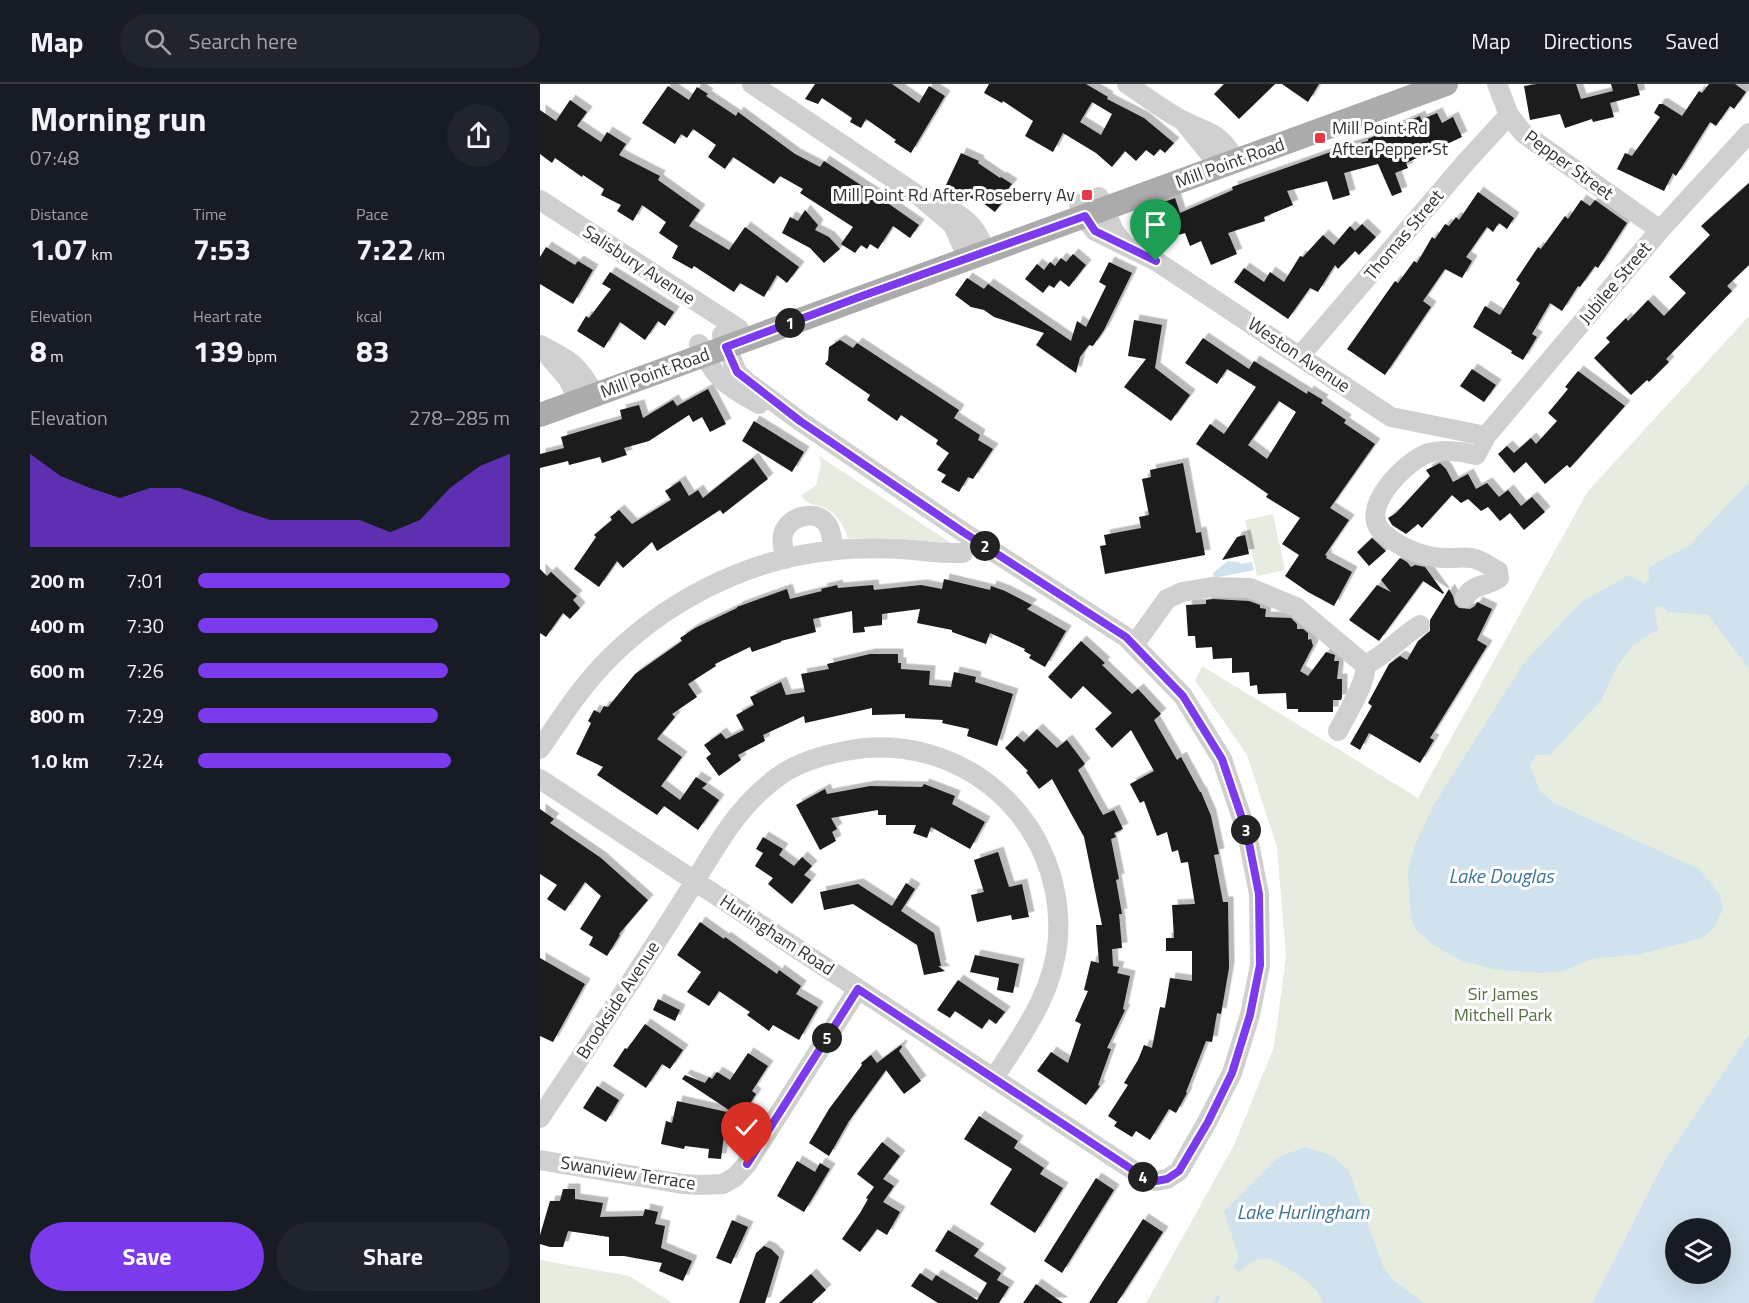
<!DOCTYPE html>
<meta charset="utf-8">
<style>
body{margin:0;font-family:"Titillium Web",sans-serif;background:#20242c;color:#f1f3f6;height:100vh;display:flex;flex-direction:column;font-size:22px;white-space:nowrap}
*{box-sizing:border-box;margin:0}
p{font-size:20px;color:#9ea1a6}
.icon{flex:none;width:33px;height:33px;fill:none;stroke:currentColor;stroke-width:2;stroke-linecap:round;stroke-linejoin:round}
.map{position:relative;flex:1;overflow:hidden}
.sheet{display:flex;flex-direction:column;background:#171b24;width:540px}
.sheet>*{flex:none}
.tools{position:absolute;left:1125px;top:1134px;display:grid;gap:12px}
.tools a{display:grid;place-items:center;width:66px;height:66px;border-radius:50%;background:#171b24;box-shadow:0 6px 24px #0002;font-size:30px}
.pin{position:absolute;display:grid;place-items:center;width:51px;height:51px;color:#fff;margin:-62px -26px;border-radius:50% 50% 50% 0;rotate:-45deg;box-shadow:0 0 6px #0007}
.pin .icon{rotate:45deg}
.km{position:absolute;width:30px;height:30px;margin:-15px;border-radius:50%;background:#222;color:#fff;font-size:16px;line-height:30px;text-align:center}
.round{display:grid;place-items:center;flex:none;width:63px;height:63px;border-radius:32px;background:#20242c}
.summary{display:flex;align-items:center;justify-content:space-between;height:102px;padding:0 30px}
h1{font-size:33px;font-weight:700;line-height:45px}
.metrics{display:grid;grid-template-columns:repeat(3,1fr);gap:9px;height:102px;padding:6px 30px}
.metrics div{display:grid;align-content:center}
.metrics b{font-size:30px;font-weight:700}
.metrics small{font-size:16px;font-weight:400}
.metrics p{font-size:16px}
.chart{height:168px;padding:12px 30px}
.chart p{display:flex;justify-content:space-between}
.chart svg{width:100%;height:108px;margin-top:6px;fill:#7c3aed;opacity:.7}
.cta{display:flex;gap:12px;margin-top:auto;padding:12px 30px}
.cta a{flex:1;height:69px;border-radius:36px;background:#7c3aed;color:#fff;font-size:24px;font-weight:700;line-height:69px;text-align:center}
.cta a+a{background:#20242c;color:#f1f3f6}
ul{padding:0 30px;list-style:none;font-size:20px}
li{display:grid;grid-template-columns:96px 72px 1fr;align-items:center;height:45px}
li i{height:15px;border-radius:8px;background:#7c3aed}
header{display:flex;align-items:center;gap:36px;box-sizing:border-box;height:84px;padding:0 30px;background:#171b24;border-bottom:2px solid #363941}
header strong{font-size:28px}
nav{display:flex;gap:33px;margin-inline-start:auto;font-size:21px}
.search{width:420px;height:54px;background:#20242c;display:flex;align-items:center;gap:15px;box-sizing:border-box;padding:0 21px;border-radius:33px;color:#9ea1a6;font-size:22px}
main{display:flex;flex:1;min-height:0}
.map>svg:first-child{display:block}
.green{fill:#e6ecdf}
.water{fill:#cfe2ee;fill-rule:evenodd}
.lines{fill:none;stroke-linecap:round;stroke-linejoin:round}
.stream{stroke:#cfe2ee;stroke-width:4}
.building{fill:#1a1a1a;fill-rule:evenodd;filter:url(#shadow)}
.minor{stroke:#d0d0d0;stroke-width:20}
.major{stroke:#ababab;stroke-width:24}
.route-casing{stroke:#fff;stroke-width:12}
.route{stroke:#7c3aed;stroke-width:8}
.poi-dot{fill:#e63946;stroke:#fff;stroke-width:2}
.labels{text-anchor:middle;stroke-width:6;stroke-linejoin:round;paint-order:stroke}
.poi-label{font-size:18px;fill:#333;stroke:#fff;text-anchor:start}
.street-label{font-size:18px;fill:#333;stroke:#fff}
.park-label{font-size:18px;fill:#56703f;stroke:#fff}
.water-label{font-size:20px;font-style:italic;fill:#3f7597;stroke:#fff}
</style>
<header>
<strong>Map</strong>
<div class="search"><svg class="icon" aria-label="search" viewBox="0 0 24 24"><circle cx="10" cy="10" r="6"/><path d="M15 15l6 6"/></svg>Search here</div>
<nav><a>Map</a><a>Directions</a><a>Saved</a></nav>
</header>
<main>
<section class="sheet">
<div class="summary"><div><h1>Morning run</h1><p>07:48</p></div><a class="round"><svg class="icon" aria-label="share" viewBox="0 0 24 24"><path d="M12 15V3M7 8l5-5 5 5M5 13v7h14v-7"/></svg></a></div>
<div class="metrics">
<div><p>Distance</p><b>1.07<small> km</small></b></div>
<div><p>Time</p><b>7:53</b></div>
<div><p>Pace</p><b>7:22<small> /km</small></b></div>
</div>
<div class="metrics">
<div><p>Elevation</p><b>8<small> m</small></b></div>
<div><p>Heart rate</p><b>139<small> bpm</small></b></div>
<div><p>kcal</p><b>83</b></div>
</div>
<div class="chart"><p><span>Elevation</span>278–285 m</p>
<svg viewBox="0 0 160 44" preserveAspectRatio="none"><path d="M0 44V6L10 15L20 20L30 24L40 20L50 20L60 24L70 29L80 33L90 33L100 33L110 33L120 38L130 33L140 20L150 11L160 6V44z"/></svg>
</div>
<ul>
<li><b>200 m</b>7:01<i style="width:100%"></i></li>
<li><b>400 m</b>7:30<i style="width:77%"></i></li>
<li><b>600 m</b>7:26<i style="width:80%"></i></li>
<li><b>800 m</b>7:29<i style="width:77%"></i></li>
<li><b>1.0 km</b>7:24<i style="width:81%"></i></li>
</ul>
<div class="cta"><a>Save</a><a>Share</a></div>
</section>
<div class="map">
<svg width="1209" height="1219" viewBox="0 0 1209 1219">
<defs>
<filter id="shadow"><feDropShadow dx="5.5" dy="-5.5" stdDeviation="0" flood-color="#0004"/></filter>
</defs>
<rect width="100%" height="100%" fill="#fff"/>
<path class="green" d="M1209,232v718l-87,131 -70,138h-446l88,-158 40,-98 12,-91 -9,-109 -30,-92 -52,-75 7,-14 216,132 170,-307z
M279,372l132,87 -59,-5h-44c-5,-12 -10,-24 -23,-30 -12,-5 -14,-1 -24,-12l15,-11 5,-20z
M733,430l12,56 -28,6 -12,-56z
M0,1176l89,16 44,27h-133z"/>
<path class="water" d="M1209,398v186l-41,-53 -40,-3 -6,-6 -8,3 4,20 -26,17 -15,20 -15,33 -52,56h-14l-6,10 10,26 14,12 145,66 21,26 3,14 -9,19 -12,10 -61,16 -50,5 -27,12 -24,2 -47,-4 -31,-8 -30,-17 -16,-14 -5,-12 -3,-48 7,-25 17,-37 91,-144 57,-61 49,-28 15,9 5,-5v-12l41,-22z
M688,477l11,1 1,2 12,-2 2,8 -40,8 -1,-5z
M1209,950v269h-157l70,-138zM1136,1144h44v46h-44z
M766,1063l26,9 17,15 34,95 10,14 31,23h-101c-6,-22 -36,-34 -54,-45l-14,2 -17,12 -5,-6 6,-8 -15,-47 54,-54z"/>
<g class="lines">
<path class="stream" d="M675,1219l3,-6"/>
</g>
<path class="building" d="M275,0h77l27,19 10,-17 16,10 -34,57 -17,-11 2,-2 -30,-21 -5,9 -11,-6 2,-4 -30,-20 -4,6 -13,-5z
M449,0h97l22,13 -1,2 37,19 30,25 -9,10 -5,-4 -6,7 -8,-6 -10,11 -11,-10 -13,16 -16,-14 -33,-20 -10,19 -28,-16 8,-15 -30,-20 -1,2 -18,-10zM552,18l20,12 -11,21 -21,-13z
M684,0h51l-36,35 -25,-25z
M742,0h37l-11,18z
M997,0h39l5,15 32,-8 -2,-7h26l3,11 -30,8 4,14 -21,5 -1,-3 -27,9 -5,-14 -30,6 -6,-34z
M1169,0h26l11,8 -12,17 -4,-3 -14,20 -6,-4 -34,54 -3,-3 -9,18 -47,-22 8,-16 7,3 28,-39 -6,-4 5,-9h4l19,12 17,-25 3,2z
M128,2l21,14 8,-13 11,7 -2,2 30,20 2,-4 57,42 25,13 4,-6 55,36 40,28 -9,13 -17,-12 -15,23 -8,-5 -3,5 -6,-4 -6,8 -14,-9 12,-17 -53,-34 3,-4 -23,-13 -6,8 -41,-27 -8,12 -17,-12 8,-12 -23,-16 -6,9 -6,-4 -6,10 -33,-21z
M30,16l17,12 -10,14 24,16 6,-10 19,12 -7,11 41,21 -2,4 42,30 -11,16 40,24 16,-23 54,40 -12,16 -10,-8 -13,22 -24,-14 -6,9 -40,-26 -2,3 -20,-11 6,-12 -19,-13 7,-11 -24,-17 -9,16 -16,-10 4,-6 -20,-10 3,-6 -21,-14 -1,2 -27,-19 -3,5 -12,-9v-44l16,11z
M897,29l5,10 11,-6 9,20 -56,26 2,5 -13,5 7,19 -10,4 -14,-32 -34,9 6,22 -17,5 -6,-19 -40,10 6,14 -29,12 1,4 -37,12 9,21 -26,11 -10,-24 -11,5 -5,-13 -10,3 -3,-10 -5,1 -3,-9 -13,5 -5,-14 29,-11 5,15 53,-23 -1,-3 110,-39 26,-7v-2l52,-23 1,4z
M421,69l18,8 -1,2 22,15 1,-1 11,7 -10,13 3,2 -10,13 -16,-12 -2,2 -13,-9 -18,-8z
M1209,99v82l-22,21 5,5 -66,68 3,3 -20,20 -2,-2 -16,15 -37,-37 16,-16 -4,-4 20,-20 2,3 20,-21 16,16 22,-23 -17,-16 41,-42 -9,-9z
M938,108l36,26 -7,11 -8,-6 -6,9 -6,-5 -21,30 6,4 -10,17 -17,-9 -22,32 8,6 -46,68 -38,-26 48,-68 3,2 16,-22 3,2 15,-26 3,2 10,-15 4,2 7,-9 3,3z
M1041,116l9,6 5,-6 32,23 -29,45 -3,-2 -15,21 -2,-1 -16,25 -12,-8 -18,31 5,3 -14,23 -12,-7 1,-2 -39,-24 12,-21 15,9 20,-32 -4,-3 22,-33 3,2 24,-33 3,3z
M265,126l13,15 -3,5 14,7 11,12 -16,14 -14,-15 -28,-15 8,-16 8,4z
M822,140l14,13 -17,18 -4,-4 -17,18 -3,-4 -17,27 -8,-4 -22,31 -54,-37 10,-14 20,14 6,-10 14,10 16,-26 3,1 20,-22 11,10 16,-19 5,5z
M6,163l29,18 3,-4 15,9 -20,34 -33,-20v-27z
M533,170l13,11 -17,22 -9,-7 -6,8 -5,-3 -6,8 -18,-14 12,-15 7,6 6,-8 5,4 6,-8 5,4z
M569,178l23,11 -28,57 -11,16 -4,-1 -9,12 -4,16 -40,-28 8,-12 -50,-16 -10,-7 -13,-3 -16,-12 12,-17 17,11 4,-5 83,57 6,-20 9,6 20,-41 -7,-4z
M70,188l64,40 -9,14 -7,-5 -13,19 -25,-18 -16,26 -27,-17 9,-15 3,2 22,-29 -9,-5z
M594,236l28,5 -7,43 35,27 -19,26 -47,-34 22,-28 -18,-3z
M663,254l46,31 5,-8 53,33 1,-3 15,9 -2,3 25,17 -2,3 31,21 -45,64 19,12 -24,35 2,1 -1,2 26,14 -18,34 -26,-14 -23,-16 14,-21 -17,-11 18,-26 -34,-21 2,-3 -72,-50 14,-20 14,10 32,-47 -29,-18 -10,15 -32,-21zM739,317l17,11 -29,47 -19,-14z
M300,256l13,8 4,-5 102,67 -5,8 26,17 -2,5 15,9 -20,30 -5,-2 -9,15 -18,-10 5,-7 -9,-5 12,-17 -13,-9 2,-4 -37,-25 -4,6 -30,-21 3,-5 -45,-31 3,-4 1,-13z
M932,285l24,16 -12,17 -24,-16z
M1038,287l47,35 -55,62 -3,-3 -22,19 -19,-22 -12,11 -16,-19 9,-8 7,7 17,-15 5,6 21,-23 -9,-8 20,-24 -3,-2z
M168,305l18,35 -16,8 -8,-15 -9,5 -4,-7 -40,26 -25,7 3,7 -25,8 -2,-6 -31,8 -1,-4 -28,7v-14l24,-6 -3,-11 61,-18 -2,-9 19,-5 4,13 30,-18 4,6z
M214,337l50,31 -12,20 -50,-31z
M213,374l15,21 -45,35 -3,-4 -63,41 -5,-9 -29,26 -6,-7 -18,26 -25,-18 22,-32 -2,-2 18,-15 -2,-3 9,-7 13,14 39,-24 -6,-9 15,-10 9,15 9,-6 5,8z
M643,379l13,70 5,-1 4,23 -100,19 -5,-28 6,-1 -2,-10 37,-7 -2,-11 10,-2 -7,-36 9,-2 -1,-7z
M900,379l6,6 7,13 15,-8 8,15 11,-6 12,14 9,-7 13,16 11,-9 13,15 -21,18 -14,-17 -10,8 -12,-14 -7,4 -13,-12 -7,4 -9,-8 -30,33 -4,-4 -12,10 -14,-9 -4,-7 8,-5 34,-37 -4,-6z
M705,451l4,19 -27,6 15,-23z
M832,454l14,13 -17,15 -12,-14z
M860,474l7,4 4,5 4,-2 10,2 19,26 -1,1 -20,-13 -44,60 -30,-21 28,-35 14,7 -10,-12z
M0,485l7,7 4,-4 26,24 -4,4 7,8 -10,11 -7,-6 -17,24 -6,-4z
M404,495l46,11 1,-4 14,5 27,14 -5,4 39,22 -21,36 -16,-9 2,-3 -7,-4 1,-2 -35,-16 -4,11 -34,-12v-2l-35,-7 3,-14 -38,5v11l-18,2 1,5 -12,1 -1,-22 -39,8 3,13 -35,9v1l-29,10 -2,-5 -35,17 1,2 -28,18 9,13 -25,17 3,3 -18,22 25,18 -21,29 19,14 16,-23 11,7 -5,4 17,12 -21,30 -34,-24 -7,9 -60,-40 6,-8 -27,-13 15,-31 -3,-2 6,-11 6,3 4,-7 4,1 27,-33 47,-33 -2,-3 15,-10 42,-20v-1l50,-18 3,10 32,-8 -1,-2 16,-4 1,3 35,-3 1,5 47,-5 21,4z
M909,505l4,7 2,8 4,4 11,1 5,-3 2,-4 15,7 -15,31 10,6 -57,92 4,2 -14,23 -51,-30 -9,17 -10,-6 22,-38 -4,-3 21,-39 11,-8 7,4 11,-19 12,-10v-11z
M673,515l36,2 11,4v3l6,1 -1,8 26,1 6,6v5h6l5,4v7l3,-1 2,7 -13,25 8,5 18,-24 9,3 -1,6h5l-2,18h5v18l-1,3h-8v12h-35v-3h-11l-1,-16 -28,1 -1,-9 -7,1 -1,-14 -17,1v-15l-19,1 -1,-12 -16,1 -1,-12h-7l-2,-31 20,-1v-4z
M541,557l24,22 -3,2 30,29 6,-5 23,25 -7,6 23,40 4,-3 19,35h1l10,24 8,38 -5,1 9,47h5l1,66 -8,46 -4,-1 -5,29 -6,-1 -20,51 1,1 -11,20 -7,-4 -19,31 -14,-9 -4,6 -18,-11 3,-4 -9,-6 20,-31 -4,-2 14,-23 6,-15 8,3 8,-41 5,1 5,-30 22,3v-30h-26v-13h8l-2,-33 23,-1 -7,-42 -7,1 -3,-13 -6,2 -5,-20 -10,4 -13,-35 -4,2 -10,-19 24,-13 -23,-41 -19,18 -17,-19 17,-16 -29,-27 -12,13 -23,-22z
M330,570h28v9h3v6l29,2 -1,14 22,2 3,-15 22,5 -1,5 38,12 -16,52 -30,-10 2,-7 -27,-6 1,-3 -38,-2v-4l-33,1v-7l-67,15 -1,-7 -41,19 2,6 -27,14 3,5 -22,16 -13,-18 5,-4 -7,-9 17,-12 5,6 18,-9 -8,-15 18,-10 -4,-8 31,-15 5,13 19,-3 -4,-18 28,-5 -2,-5z
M497,645l20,19 10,-8 18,24 -7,6 25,45 11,-5 9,19 -9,4 2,4 -5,2 8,40 -3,1 6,34h-3l3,34 -10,1 1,17 6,1 -2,6 13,3 -7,33 2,1 -18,38 4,1 -13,36 2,1 -14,19 -49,-34 14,-19 17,11 13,-39 -6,-3 13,-30 -4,-1 7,-29 8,2 -3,-38h6l-18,-88 -32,-58 -13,10 -13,-17 2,-1 -23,-23 12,-12 7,6z
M384,700l31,12 -3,8 33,18 -15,27 -39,-22 -4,11 -14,-5 3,-8h-30v-10h-8v-5l-47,8 6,11 -5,3 4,9 -16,9 -24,-45 29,-16 2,5 43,-8 52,1z
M0,725l14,10 -4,4 51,35 47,42 -29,34 1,1 -13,21 -18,-11 4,-8 -13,-8 21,-33 -16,-14 -20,29 -18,-12 10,-14 -17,-11z
M223,753l20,12 -4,6 15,11 8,-9 10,9 -8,9 7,5 -19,24 -24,-20 5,-6 -18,-12 8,-13 -7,-4z
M458,768l11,35 13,-3 7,33 -17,3 -1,-5 -34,7 -6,-27 13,-3 -10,-32z
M366,799l9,6 -14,22 33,22 7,33h-3l7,5 -21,4 -7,-30 -64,-41 -29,6 -4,-18 38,-8 34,22z
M160,838l24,17 1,-2 52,37 2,-4 22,16 -5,8 22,13 -19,33 -26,-15 -4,6 -22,-16 3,-3 -31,-21 -10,15 -22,-14 14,-20 -24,-17z
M435,871l44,9 -6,29 -16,-3 2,-12 -29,-6z
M0,874l45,26 -32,58 -13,-6z
M418,896l47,32 -9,12 -7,-5 -7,10 -27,-18 -5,7 -13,-8z
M118,915l22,11 -5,11 -22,-11z
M105,940l38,26 -13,19 -8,-5 -16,24 -33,-22 12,-18 2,1z
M361,961l1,2 -3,4 22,30 -17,13 -18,-24 -37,51 -20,35 -20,-13 20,-34 33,-44 -1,-2 10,-8 6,8z
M208,969l20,13 -16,25 4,3 -15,24 -59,-39 3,-4 20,8 4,-6 3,2 5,-7 13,8z
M57,1002l22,14 -13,22 -23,-14z
M137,1017l50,11 -6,47 -13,-1 1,-9 -24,-3 -1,3 -23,-5 5,-23 6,2z
M439,1032l39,25 -4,7 30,20 -4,6 23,14 -28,45 -45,-29 22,-35 -48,-30z
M342,1058l18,14 -17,23 11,7 -11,16 17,10 -13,23 -10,-6 -17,23 -18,-13 18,-26 8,-14 -2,-1 8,-11 -17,-13z
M257,1077l18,11 5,-9 10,6 -26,43 -27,-16z
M556,1094l18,12 -52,83 -18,-12z
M23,1105h12v10l28,4 -3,14 43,-1 2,-7 13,3 -3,12 10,2 -4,22 31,13 -9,20 -24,-10 3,-8 -38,-7h-15v-19l-41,-6 -5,16h-13l-10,-3v-9l10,-34h10z
M603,1135l20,13 -46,71h-28z
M192,1136l16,7 -17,37 -15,-6z
M408,1146l31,19 -5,7 27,17 -4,7 12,7 -10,16h-61l-27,-17 9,-13 12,8 4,-6 41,25 10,-17 -52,-32z
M224,1162l7,3 8,8 -14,46h-26l17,-50z
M271,1190l15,16 -14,13h-33z
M496,1200l27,19h-40z"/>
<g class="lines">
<path class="minor" d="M212,0l167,112 34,29 15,34
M587,0c18,12 36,26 55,36 28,14 37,11 54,41
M957,0l12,31 14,18 137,97
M644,38l25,31 8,15
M559,113l15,34 10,13
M0,116l199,129
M539,120l9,18 7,9 61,30 235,156 95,19
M404,121c25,16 30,19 42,47
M159,260c15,34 27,42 60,60
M0,261c31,16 38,19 55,50
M7,270l21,25 11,22
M760,272l165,-193 44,-48
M246,475c-2,-7 -5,-16 -3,-24 3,-17 31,-27 43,-12 6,7 6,18 7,27
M925,514c8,-15 22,-11 34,-20l-1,-7c-6,-3 -13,-9 -20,-11 -9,-4 -18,-2 -27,-2 -24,1 -50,-9 -68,-25 -26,-23 21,-70 43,-79 14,-5 35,-3 50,1l10,-19 174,-206 89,-97
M594,561l33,-46 15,-7 30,-5 38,1 46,19 69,58c3,16 -19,50 -27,66
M825,581c21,-10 35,-28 55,-40
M0,665c19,-28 37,-56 60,-81 60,-65 147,-110 236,-118 21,-2 42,-2 64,-1 21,1 42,5 63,4
M0,695l605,399 11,3 11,-2 12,-8 28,-49 25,-49 18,-58 10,-50 -1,-71 -12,-61 -25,-74 -39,-63 -57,-59 -163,-105 -163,-111 -53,-39 -10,-10 -15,-37
M0,1034c47,-71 95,-141 140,-213 32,-49 54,-100 105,-133 18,-11 39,-17 60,-21 115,-23 220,68 213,187 -4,55 -35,95 -64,140
M0,1076l143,24 18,1 22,-1 12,-7 12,-13 111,-175"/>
<path class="major" d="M0,331c302,-110 604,-221 906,-331"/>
</g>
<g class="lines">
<defs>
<path id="route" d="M207,1080l111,-175 287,189 11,3 11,-2 12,-8 29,-49 24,-49 18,-58 10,-50 -1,-71 -12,-61 -25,-74 -39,-63 -57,-59 -163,-105 -163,-111 -63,-49 -11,-25 136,-51 223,-80 10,15 61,30"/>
</defs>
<use href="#route" class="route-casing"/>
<use href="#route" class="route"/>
</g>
<g class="poi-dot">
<rect x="774" y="48" width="12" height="12" rx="3"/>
<rect x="541" y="105" width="12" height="12" rx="3"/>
</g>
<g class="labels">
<g class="poi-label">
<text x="792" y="50">Mill Point Rd<tspan x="792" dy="21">After Pepper St</tspan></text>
<text x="535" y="117" text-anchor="end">Mill Point Rd After Roseberry Av</text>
</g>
<g class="street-label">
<text transform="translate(690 79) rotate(-20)" y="6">Mill Point Road</text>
<text transform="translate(1029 81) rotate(36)" y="6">Pepper Street</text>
<text transform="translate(864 151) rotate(-50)" y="6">Thomas Street</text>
<text transform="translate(99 181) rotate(33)" y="6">Salisbury Avenue</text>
<text transform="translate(1075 199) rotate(-50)" y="6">Jubilee Street</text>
<text transform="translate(759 271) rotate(34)" y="6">Weston Avenue</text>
<text transform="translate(115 289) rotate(-20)" y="6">Mill Point Road</text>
<text transform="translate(237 851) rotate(33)" y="6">Hurlingham Road</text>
<text transform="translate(78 916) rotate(-57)" y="6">Brookside Avenue</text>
<text transform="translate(88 1089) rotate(9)" y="6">Swanview Terrace</text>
</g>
<g class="park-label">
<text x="963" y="916">Sir James<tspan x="963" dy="21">Mitchell Park</tspan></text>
</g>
<g class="water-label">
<text x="961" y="799">Lake Douglas</text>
<text x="763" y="1135">Lake Hurlingham</text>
</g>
</g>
</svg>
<div class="tools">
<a><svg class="icon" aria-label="layers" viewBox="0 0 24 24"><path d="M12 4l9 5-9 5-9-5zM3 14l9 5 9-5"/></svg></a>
</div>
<div class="pin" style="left:616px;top:177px;background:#1e9e55"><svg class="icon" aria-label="arrive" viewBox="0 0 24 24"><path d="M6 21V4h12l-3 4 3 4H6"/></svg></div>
<div class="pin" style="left:207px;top:1080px;background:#d93025"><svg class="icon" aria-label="check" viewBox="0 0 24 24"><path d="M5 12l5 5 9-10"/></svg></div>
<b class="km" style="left:250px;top:239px">1</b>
<b class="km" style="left:445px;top:462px">2</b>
<b class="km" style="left:706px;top:746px">3</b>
<b class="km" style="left:603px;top:1093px">4</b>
<b class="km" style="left:287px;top:954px">5</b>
</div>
</main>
